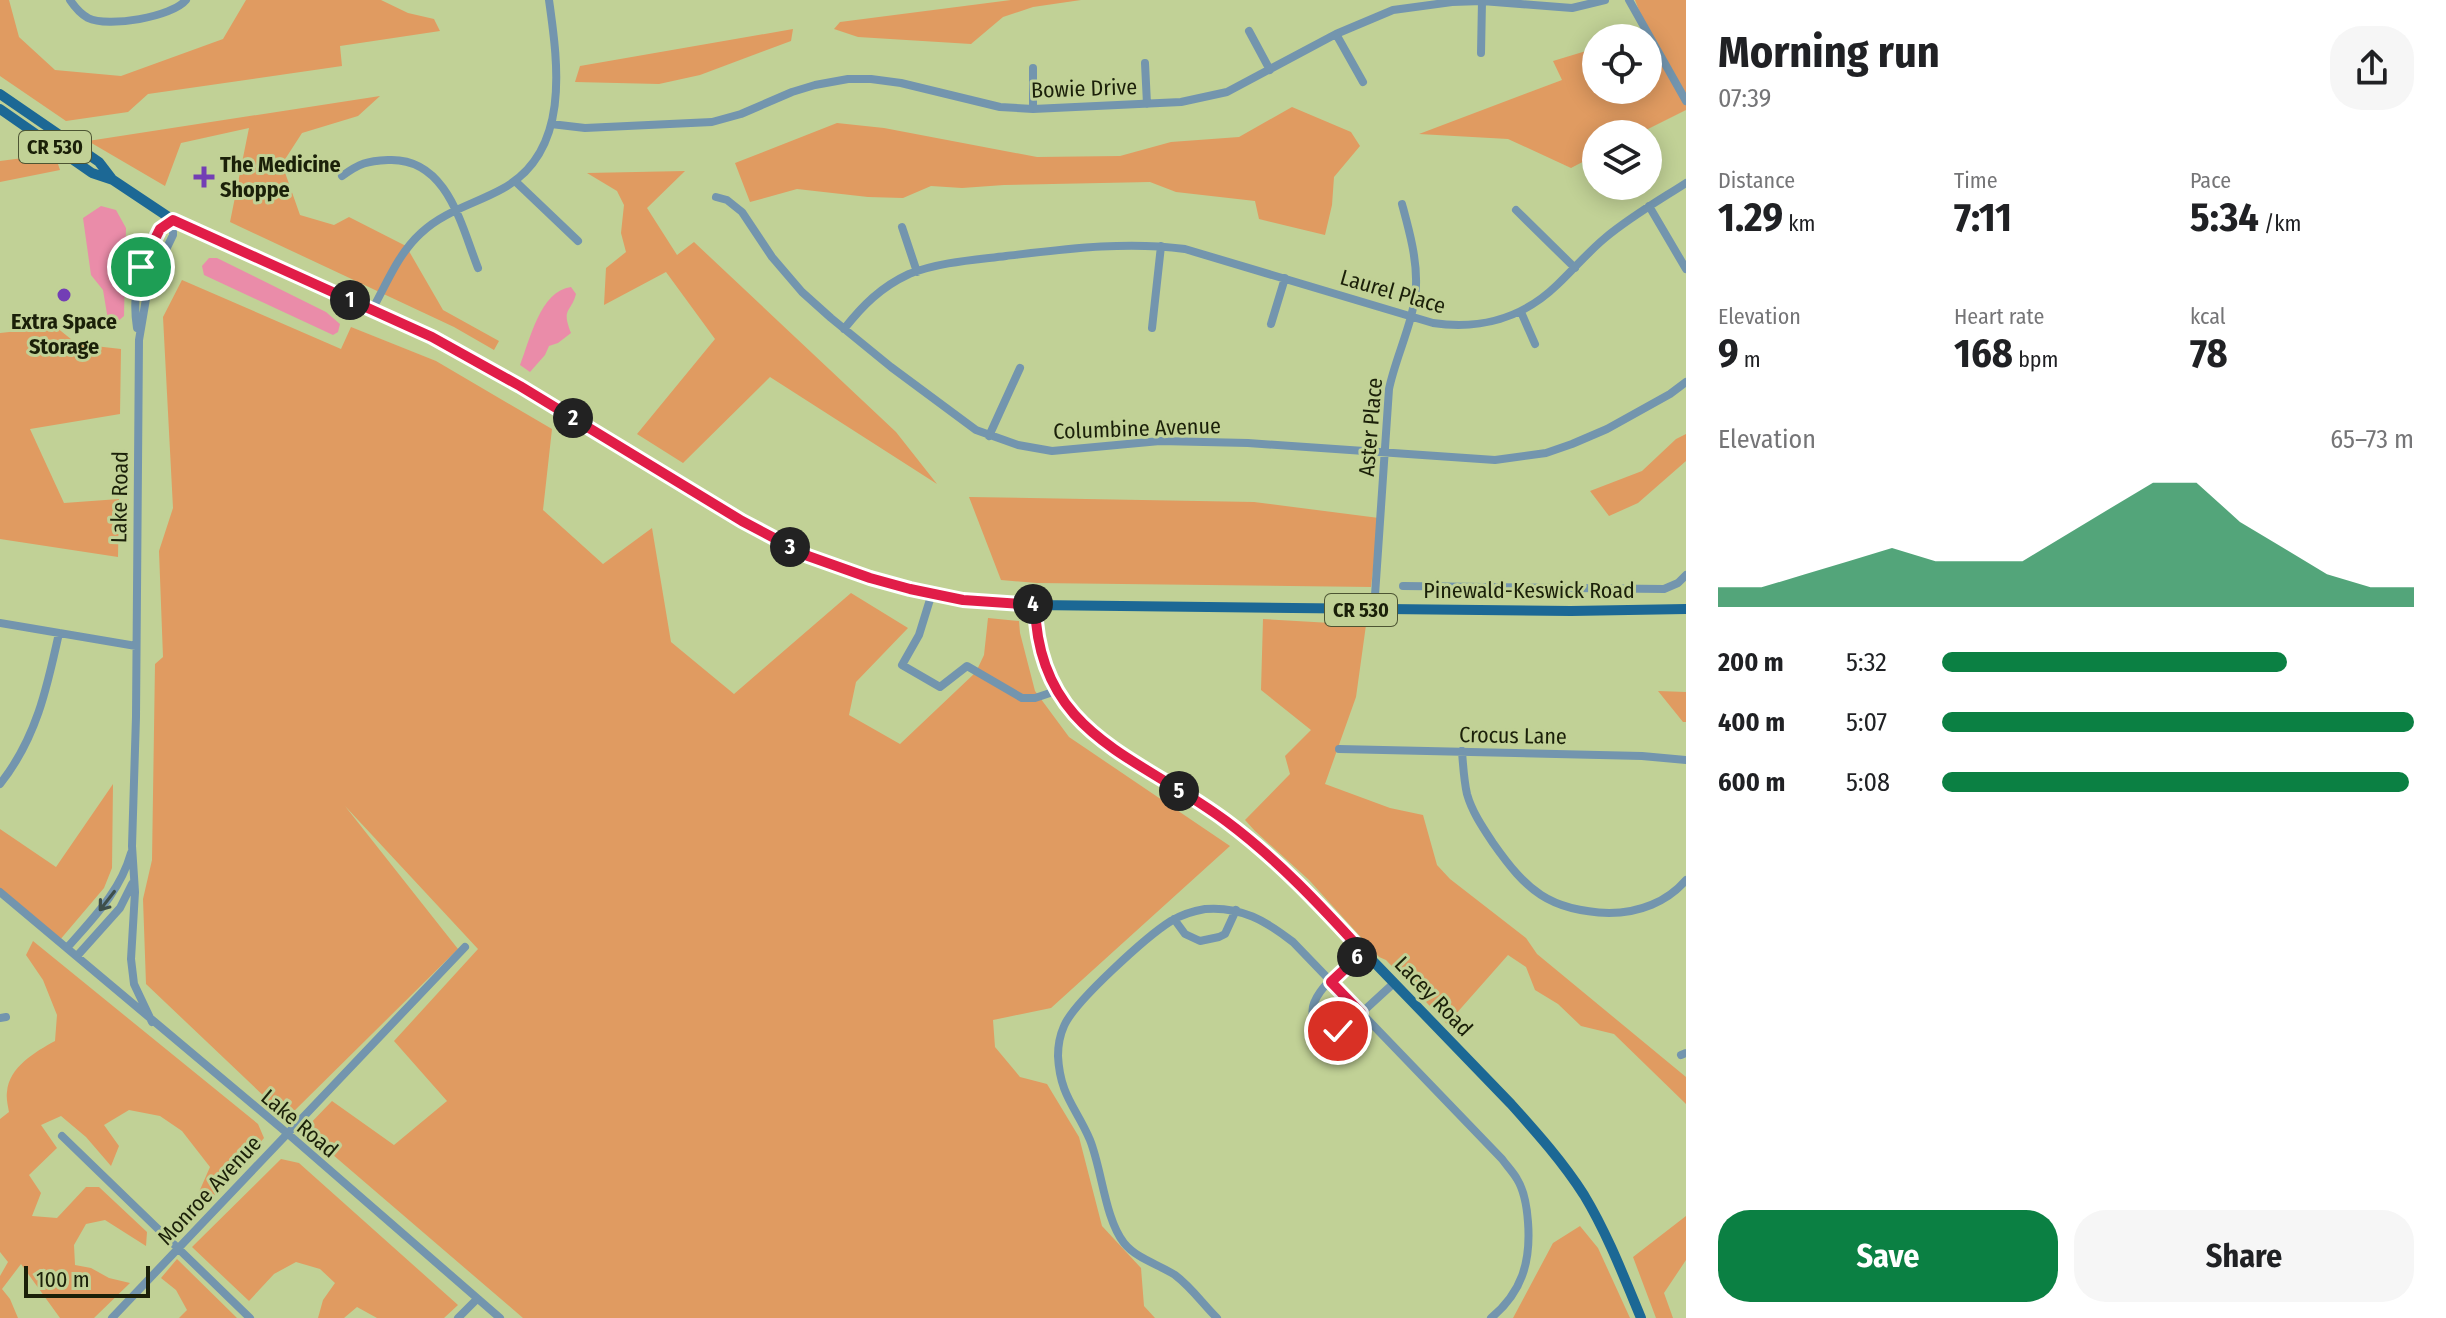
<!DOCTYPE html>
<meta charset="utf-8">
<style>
body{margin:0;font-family:"Fira Sans Condensed",sans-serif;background:#f6f6f6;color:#202124;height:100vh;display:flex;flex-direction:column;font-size:30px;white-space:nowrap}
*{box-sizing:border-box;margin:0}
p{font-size:26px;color:#757577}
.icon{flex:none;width:44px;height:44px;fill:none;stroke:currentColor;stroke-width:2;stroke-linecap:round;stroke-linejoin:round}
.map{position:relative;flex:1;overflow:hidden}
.sheet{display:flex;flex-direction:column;background:#fff;width:760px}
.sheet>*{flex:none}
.buttons{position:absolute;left:1582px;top:24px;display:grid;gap:16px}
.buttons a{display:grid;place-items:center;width:80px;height:80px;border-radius:50%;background:#fff;box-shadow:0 4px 20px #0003;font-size:40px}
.scale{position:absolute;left:24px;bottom:20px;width:126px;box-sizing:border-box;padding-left:8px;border:4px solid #1b2009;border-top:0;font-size:22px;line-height:28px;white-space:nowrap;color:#1b2009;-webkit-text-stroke:6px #c1d196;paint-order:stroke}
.pin{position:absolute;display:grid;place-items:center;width:68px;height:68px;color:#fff;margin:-34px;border:4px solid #fff;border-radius:50%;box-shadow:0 2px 8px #0007}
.km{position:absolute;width:40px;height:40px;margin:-20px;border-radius:50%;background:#222;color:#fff;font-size:22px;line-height:40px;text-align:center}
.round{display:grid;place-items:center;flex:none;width:84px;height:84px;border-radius:32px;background:#f6f6f6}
.summary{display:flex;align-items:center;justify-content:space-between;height:136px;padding:0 32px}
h1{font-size:44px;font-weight:700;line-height:60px}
.figures{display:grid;grid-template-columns:repeat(3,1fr);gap:12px;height:136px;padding:8px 32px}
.figures div{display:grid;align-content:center}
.figures b{font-size:40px;font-weight:700}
.figures small{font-size:22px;font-weight:400}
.figures p{font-size:22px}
.chart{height:224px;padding:16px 32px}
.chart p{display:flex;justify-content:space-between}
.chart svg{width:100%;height:144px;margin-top:8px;fill:#0b8043;opacity:.7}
.primary-button{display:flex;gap:16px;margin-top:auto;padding:16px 32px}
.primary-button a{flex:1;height:92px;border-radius:32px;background:#0b8043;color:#fff;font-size:32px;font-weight:700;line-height:92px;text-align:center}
.primary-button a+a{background:#f6f6f6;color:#202124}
ul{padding:0 32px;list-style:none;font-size:26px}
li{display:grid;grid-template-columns:128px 96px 1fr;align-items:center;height:60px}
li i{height:20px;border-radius:10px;background:#0b8043}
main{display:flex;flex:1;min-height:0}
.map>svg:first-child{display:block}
.green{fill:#e09b61}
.water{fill:#ea8ca9}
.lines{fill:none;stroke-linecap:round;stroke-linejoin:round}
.minor{stroke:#7395ae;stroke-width:8}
.major{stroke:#1c6895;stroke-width:10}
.oneway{stroke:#3e4f4b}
.route-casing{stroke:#fff;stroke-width:16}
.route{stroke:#e11d48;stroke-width:10}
.poi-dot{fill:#733eb5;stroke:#c1d196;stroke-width:3}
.labels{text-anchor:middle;stroke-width:6;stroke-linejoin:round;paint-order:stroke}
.shield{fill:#c1d196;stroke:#4d5533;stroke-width:2}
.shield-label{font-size:20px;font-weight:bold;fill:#1b2009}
.street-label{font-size:22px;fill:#1b2009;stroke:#c1d196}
.poi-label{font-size:22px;font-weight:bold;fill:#1b2009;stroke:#c1d196;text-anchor:start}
</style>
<main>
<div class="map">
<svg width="1686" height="1318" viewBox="0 0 1686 1318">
<rect width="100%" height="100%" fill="#c1d196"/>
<path class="green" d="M0,0h9l10,37 36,33 66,6 102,-37 23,-39h135l27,13 26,6 6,12 -100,15 2,20 -194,28 -20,18 -62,9 -66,-45z
M1011,0h70l-48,7 -30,10 -32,27 -113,-7 -24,-8 6,-7z
M1635,0h51v110l-48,24h-42v21l-25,13 -63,-29 -89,-5 143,-54 -9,-19 43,-13v42h52v-34l10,3z
M793,29l-2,12 -91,34 -41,9 -84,-2 5,-16z
M380,96l-22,20 -56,17 -20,31 18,51 34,10 15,-8 57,29 37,64 56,31 -5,9 -40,-23 -224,-105 19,-94 -68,15 -16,43 -77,-45z
M1292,107l59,25 9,14 -26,31 -2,28 -7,30 -66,-16 -4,-18 -79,-9 -26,-10 -146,3 -42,3 -31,-2 -28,12 -35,-1 -71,-8 -47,13 -15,-39 102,-40 47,5 153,29 83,-1 51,-14 68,-5z
M46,155l12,9 2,6 -60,12v-21z
M685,171l-38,37 30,47 17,-13 202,190 41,52 -167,-107 -87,86 -46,-29 78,-95 -49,-67 -62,33 2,-37 20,-16 -5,-19 3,-28 -7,-14 -30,-18z
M182,280l159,69 10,-22 85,34 116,68 -9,81 60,54 49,-36 19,114 63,52 117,-101 57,35 -52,54 -7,33 51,29 76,-72 8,-17 4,-37 31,3 1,12 15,58 34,46 161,109 -179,162 -58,12 2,27 25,30 27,7 32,53 23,89 39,42 3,38 11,12h-632l-219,-188 28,-29 62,44 53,-44 -53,-60 84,-92 -133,-143 113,143 -171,169 -141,-134 -3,-85 9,-39 3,-196 8,-7 -4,-106 14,-43 -10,-191z
M56,327l21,17 44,5 -1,65 -90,15 34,74 55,-4 -1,58 -118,-18v-206z
M1686,434v27l-48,42 -29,13 -19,-25 52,-20 34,-32z
M969,497l285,5 125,16 -8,69 -334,-4 -36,-3z
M1263,619l103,6 -10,72 -31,87 65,24 33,7 14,50 13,14 76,59 11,16 149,123v27l-72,-70 -33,-8 -23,-22 -23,-14 -9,-23 -18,-12 -61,69 -61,-64 -7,-3 -70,-77 -54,-49 -10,-11 45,-46 -5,-18 26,-26 -50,-40z
M1658,691l28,1v30h-3z
M113,784l-1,84 -8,20 -45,53 -59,-48v-64l56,38z
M33,941l225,183 6,14 -56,65 -9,-11 11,-25 -28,-36 -22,-15 -31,-6 -25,15 15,21 -8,20 -25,-29 -25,-21 -20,9 16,23 -28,27 12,18 -9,23 25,2 29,-31h13l48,45 -1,14 -41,-26 -19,4 -12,21 1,20 16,3 18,10 21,5 -36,35h-34l-39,-54 -19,25 8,10 8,19h-18v-42l8,-14 -8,-10v-133l9,-7c-1,-6 -3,-14 -2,-20 2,-25 28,-40 48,-51l2,-26 -14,-35 -17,-25z
M281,1159l18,4 159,142 -14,13h-67l-20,-11 -13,11h-26l5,-18 12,-17 -15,-14 -24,-7 -22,12 -25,27 -57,-54z
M1686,1216v44l-22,33 9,25h-17l-23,-61z
M1580,1226l18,22 32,70h-117l40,-75z
M177,1259l60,59h-58l8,-8 -11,-20 -15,-12z"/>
<path class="water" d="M101,206l15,4 10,18 -2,88 -8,7 -8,-3 -5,-30 -12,-15 -8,-57z
M209,258h8l109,54 14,12 -2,8 -5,3 -129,-60 -2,-9z
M571,287l5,7c-5,19 -15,14 -5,39l-13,10 -9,3 -4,9 -15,17 -10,-7c10,-25 20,-74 51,-78z"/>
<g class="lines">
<path class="minor" d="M70,0c4,6 11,14 18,18 20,10 84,-1 98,-18
M1629,0l57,101
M1249,31l21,39
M1336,34l27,48
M1481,53l1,-52
M1145,63l2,41
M1033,68v41
M551,124l34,4 127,-6 29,-8 51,-22 23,-7 33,-6h23l30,4 99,24 33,2 148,-7 46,-10 109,-58 57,-24 59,-8 30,-1 90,7 33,-8
M342,176c18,-13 25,-15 46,-16 59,-3 73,65 90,108
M515,181l63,60
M716,197l11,3 15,12 30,45 30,35 29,26 60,49 85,63 42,15 34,6 108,-10 88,2 247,17 51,-7 26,-9 35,-15 63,-35 16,-12
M1649,206l37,63
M1516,210l59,58
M902,227l15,45
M372,310c15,-27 26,-56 49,-77 23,-22 54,-29 81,-44 69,-37 56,-125 47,-189
M1521,312l14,32
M1271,324l14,-46
M137,328c-6,-38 4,-85 36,-108
M1152,328l9,-82
M844,329c19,-24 37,-42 65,-55 31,-12 65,-14 97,-18 60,-7 119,-15 179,-7l248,74c47,7 90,-5 124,-38 16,-15 31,-33 48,-47 25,-21 53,-37 81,-55
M989,436l31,-68
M1403,586l261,3 14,-6 8,-8
M932,593l-13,42 -17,30 38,22 27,-21 55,32h13l21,-7
M1374,610l15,-221c7,-34 26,-69 27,-104 1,-27 -7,-55 -14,-81
M0,623l136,23
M1339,749l303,7 44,4
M1462,751c1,15 2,30 5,43 5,18 16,34 26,49 33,47 56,68 116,70 30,0 58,-11 77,-33
M0,784c36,-45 47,-96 59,-151
M0,892l287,241 213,185
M1174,919l11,15 15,7 19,-4 6,-3 11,-24
M67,948c26,-30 53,-56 64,-95
M1363,952c-17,15 -71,51 -42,75 8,6 17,4 25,0l48,-44
M77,956l43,-48 12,-24
M0,1018l6,-1
M152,1022l-18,-38 -3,-25 4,-67 -3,-46 4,-129 3,-377 9,-53 25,-52v-15
M1681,1055l5,-2
M62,1136l188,182
M112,1318l353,-371
M458,1318l19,-19
M1217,1318c-14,-14 -26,-31 -42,-43 -17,-11 -38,-16 -51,-32 -19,-24 -22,-73 -34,-103 -14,-33 -30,-44 -32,-84 0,-9 2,-21 6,-30 10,-24 83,-90 107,-105 10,-6 22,-10 34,-12 36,-3 61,12 88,33l209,217c5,7 11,13 15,20 8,13 10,29 11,43 3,40 -6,70 -37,96"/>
<path class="major" d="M0,94l99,68 13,17
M0,109l92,64 21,7 60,40 259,117 88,49 222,135 66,35 62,22 40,11 53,11 72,5 536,6 115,-2
M1035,605l1,28 16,51 26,36 38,31 108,68 64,54 223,231c26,29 52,58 73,91 23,38 40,82 57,123"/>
</g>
<defs><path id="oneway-shaft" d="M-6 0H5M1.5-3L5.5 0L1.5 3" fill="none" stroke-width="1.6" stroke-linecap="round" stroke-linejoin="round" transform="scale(2)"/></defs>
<use class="oneway" href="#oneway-shaft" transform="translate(107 901) rotate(128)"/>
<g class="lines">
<defs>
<path id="route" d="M141,267l19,-38 13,-9 259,117 88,49 222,135 66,35 62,22 40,11 53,11 72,5c3,131 103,150 191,216 51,38 94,84 137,131l-32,30 30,31 -15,14 -8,4"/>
</defs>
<use href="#route" class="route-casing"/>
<use href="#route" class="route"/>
</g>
<g class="poi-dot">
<path d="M200 165h8v8h8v8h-8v8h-8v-8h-8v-8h8z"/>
<circle cx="64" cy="295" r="8"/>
</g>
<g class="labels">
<g class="shield">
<rect x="19" y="131" width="72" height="32" rx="6"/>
<rect x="1325" y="594" width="72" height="32" rx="6"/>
</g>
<g class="shield-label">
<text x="55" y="154">CR 530</text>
<text x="1361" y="617">CR 530</text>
</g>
<g class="street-label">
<text transform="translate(1084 88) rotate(-2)" y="8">Bowie Drive</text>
<text transform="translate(1393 291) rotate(16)" y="8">Laurel Place</text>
<text transform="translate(1370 427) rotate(-85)" y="8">Aster Place</text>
<text transform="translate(1137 428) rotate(-2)" y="8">Columbine Avenue</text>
<text transform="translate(119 497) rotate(-89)" y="8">Lake Road</text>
<text x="1529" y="598">Pinewald-Keswick Road</text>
<text transform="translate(1513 735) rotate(1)" y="8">Crocus Lane</text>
<text transform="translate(1434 996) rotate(46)" y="8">Lacey Road</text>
<text transform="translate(300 1123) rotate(40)" y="8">Lake Road</text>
<text transform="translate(209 1190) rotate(-47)" y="8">Monroe Avenue</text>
</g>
<g class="poi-label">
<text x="220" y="172">The Medicine<tspan x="220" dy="25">Shoppe</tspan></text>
<text x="64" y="329" text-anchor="middle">Extra Space<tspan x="64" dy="25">Storage</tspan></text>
</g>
</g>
</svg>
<div class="buttons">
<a><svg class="icon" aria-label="locate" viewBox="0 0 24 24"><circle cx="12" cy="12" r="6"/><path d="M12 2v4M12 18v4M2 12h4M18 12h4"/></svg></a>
<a><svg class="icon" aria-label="layers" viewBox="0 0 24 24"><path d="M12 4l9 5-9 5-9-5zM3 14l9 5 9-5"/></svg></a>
</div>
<div class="scale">100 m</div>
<div class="pin" style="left:141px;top:267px;background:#1e9e55"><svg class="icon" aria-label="arrive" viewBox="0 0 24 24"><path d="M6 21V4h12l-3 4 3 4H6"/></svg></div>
<div class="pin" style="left:1338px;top:1031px;background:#d93025"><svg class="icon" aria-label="check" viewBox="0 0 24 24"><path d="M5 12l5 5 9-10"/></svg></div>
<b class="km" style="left:350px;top:300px">1</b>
<b class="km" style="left:573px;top:418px">2</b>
<b class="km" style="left:790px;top:547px">3</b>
<b class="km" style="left:1033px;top:604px">4</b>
<b class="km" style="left:1179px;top:791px">5</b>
<b class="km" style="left:1357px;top:957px">6</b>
</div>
<section class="sheet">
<div class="summary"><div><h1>Morning run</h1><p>07:39</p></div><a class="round"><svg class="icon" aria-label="share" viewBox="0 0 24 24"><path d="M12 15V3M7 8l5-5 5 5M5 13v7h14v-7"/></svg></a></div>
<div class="figures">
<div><p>Distance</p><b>1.29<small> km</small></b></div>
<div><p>Time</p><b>7:11</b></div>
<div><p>Pace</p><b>5:34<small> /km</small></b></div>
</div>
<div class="figures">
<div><p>Elevation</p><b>9<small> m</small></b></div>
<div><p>Heart rate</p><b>168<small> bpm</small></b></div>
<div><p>kcal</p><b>78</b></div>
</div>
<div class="chart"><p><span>Elevation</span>65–73 m</p>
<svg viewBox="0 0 160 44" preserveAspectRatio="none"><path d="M0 44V38L10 38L20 34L30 30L40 26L50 30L60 30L70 30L80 22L90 14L100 6L110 6L120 18L130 26L140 34L150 38L160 38V44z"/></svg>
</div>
<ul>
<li><b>200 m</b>5:32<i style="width:73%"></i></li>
<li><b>400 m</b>5:07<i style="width:100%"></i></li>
<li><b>600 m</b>5:08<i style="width:99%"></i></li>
</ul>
<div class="primary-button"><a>Save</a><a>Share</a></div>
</section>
</main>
